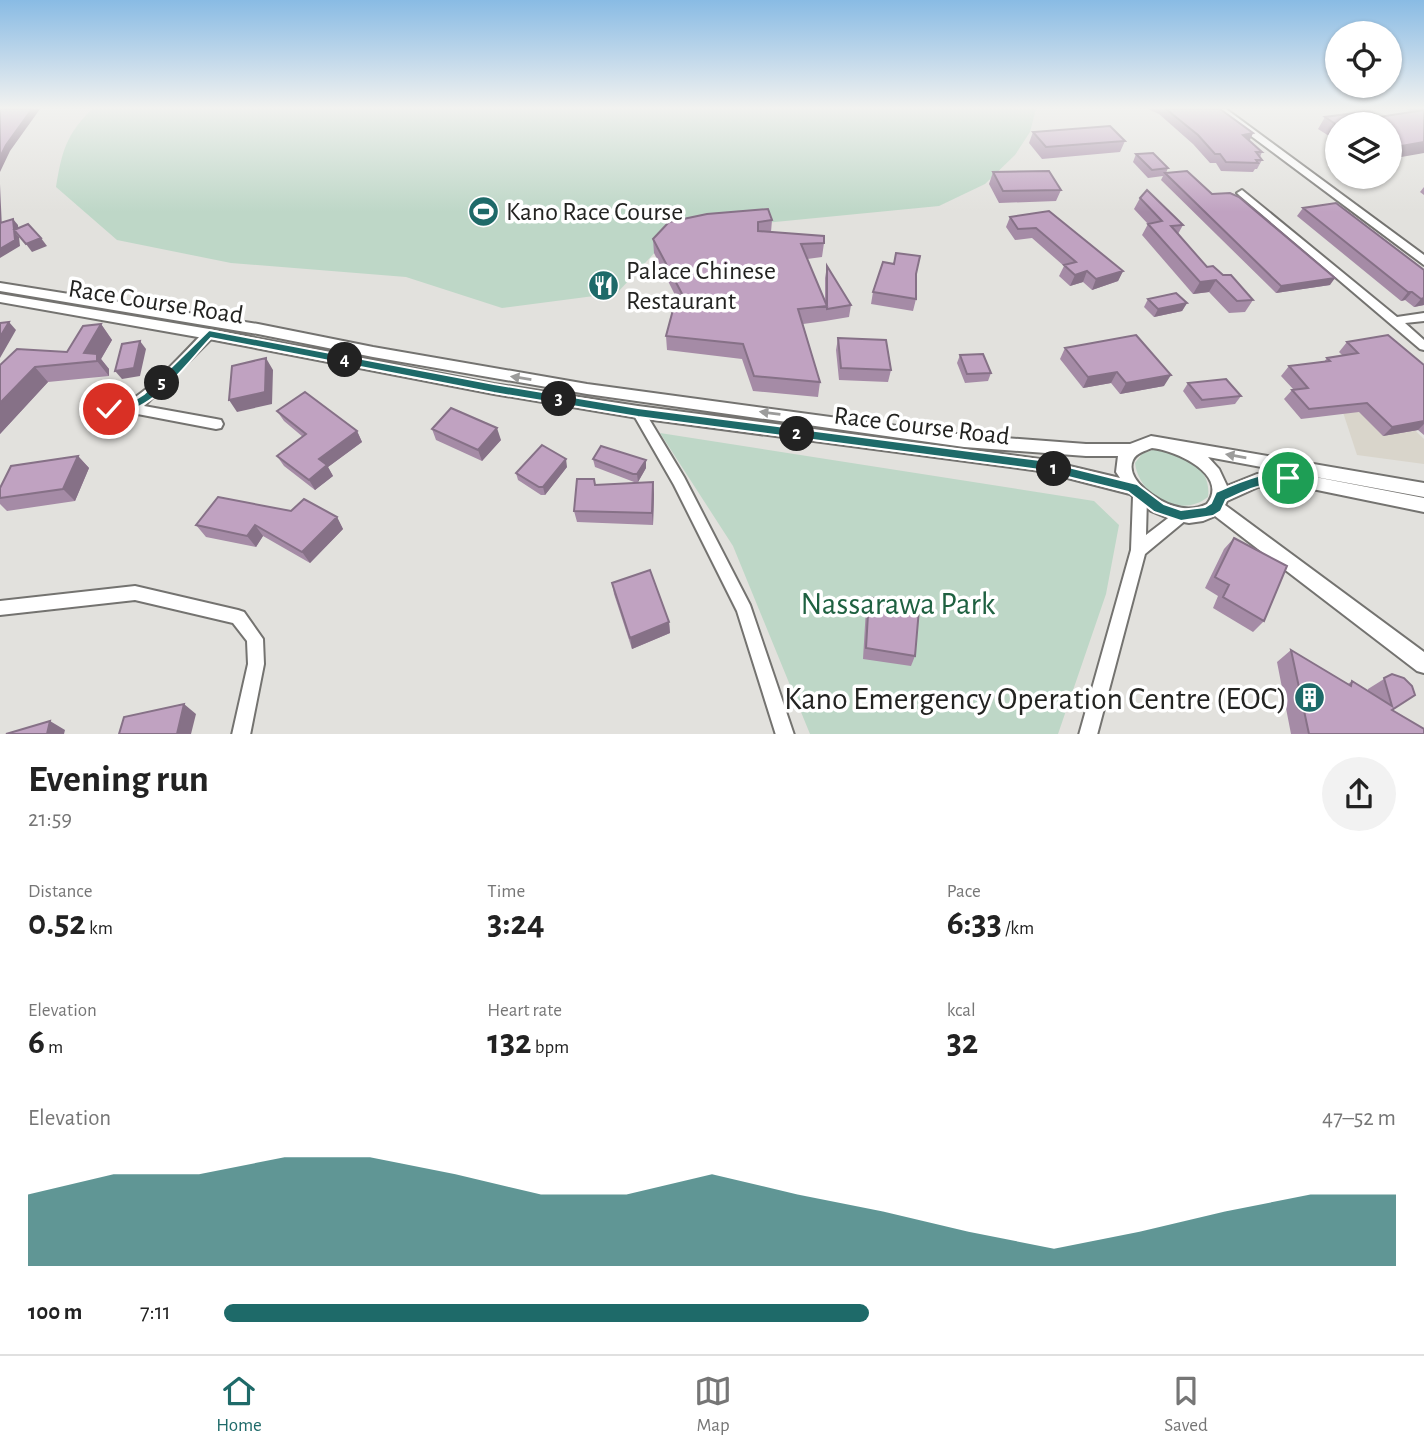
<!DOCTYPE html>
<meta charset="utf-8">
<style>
body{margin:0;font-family:"Alegreya Sans",sans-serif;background:#f2f2f2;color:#222;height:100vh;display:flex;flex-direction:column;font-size:26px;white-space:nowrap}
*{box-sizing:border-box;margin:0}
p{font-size:23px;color:#767676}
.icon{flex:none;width:38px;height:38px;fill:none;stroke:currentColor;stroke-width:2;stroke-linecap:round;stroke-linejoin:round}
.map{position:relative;height:734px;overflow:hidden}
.drawer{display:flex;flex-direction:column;background:#fff;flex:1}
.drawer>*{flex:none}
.buttons{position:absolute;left:1325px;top:21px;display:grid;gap:14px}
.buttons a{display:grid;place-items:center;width:77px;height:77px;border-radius:50%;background:#fff;box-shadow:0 2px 5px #0004;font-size:35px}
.pin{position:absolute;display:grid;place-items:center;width:60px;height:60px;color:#fff;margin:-30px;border:4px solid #fff;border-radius:50%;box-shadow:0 2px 7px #0007}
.km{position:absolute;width:35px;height:35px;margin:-18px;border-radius:50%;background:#222;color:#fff;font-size:19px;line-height:35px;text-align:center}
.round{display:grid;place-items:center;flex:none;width:74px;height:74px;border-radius:37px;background:#f2f2f2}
.summary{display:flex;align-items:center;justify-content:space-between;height:119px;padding:0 28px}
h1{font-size:38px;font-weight:600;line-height:52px}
.figures{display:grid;grid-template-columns:repeat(3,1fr);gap:10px;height:119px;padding:7px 28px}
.figures div{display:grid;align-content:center}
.figures b{font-size:35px;font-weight:600}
.figures small{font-size:19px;font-weight:400}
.figures p{font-size:19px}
.chart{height:196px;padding:14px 28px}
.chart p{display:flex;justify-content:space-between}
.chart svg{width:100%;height:126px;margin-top:7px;fill:#1e6a69;opacity:.7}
ul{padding:0 28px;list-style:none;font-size:23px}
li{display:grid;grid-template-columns:112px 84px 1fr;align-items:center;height:52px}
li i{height:18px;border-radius:9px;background:#1e6a69}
.dock{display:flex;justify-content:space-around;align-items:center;height:98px;border-top:2px solid #e0e0e0;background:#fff;font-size:19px;color:#767676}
.dock a{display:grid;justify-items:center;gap:4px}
.dock .on{color:#1e6a69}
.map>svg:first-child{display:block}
.built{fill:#d9d5cb}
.green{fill:#bed7c7}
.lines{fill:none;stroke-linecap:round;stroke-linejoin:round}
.minor-casing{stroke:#747370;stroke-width:4}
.tertiary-casing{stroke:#747370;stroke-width:4}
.minor{fill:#fff;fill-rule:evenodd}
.tertiary{fill:#fff;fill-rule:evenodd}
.wall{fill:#a58ba6}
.shaded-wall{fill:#867187}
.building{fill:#c0a2c1;stroke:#867187;stroke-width:2}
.oneway{fill:#9c9c9b}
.route{fill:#1e6a69;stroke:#fff;stroke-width:2}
.labels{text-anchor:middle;stroke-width:7;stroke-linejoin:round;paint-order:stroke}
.poi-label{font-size:26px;fill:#232321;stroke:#fff;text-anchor:start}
.street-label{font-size:26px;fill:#232321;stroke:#fff}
.near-park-label{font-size:32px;fill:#1f6141;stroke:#fff}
.near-poi-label{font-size:32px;fill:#232321;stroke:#fff;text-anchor:end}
</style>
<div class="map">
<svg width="1424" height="735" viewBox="0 0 1424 735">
<rect width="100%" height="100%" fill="#e2e1dd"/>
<path class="built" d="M1344,362l80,77v25l-67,-9 -19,-58z"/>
<path class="green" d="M92,109h944l-6,23 -15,23 -30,29 -46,22 -265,26 -57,61 -115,15 -96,-31 -175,-14 -114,-23 -61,-53c6,-36 10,-52 36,-78z
M660,433l434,68 25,24 -13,69 -48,140h-248l-77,-188z
M1155,449c27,3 57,17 53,48 -28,22 -69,-1 -73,-34l7,-9z"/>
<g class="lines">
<defs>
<path id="minor" d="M1242,190l155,127 27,-4v8l-19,2 19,17v10l-4,-1 -181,-154 -2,-2z
M209,330l6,4 -2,3 -69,69 72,13 5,1 2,4 -2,4 -5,1 -89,-17 -8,3 -29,-9 -1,-3 1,-3c11,-3 22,6 32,4 22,-6 65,-55 83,-73z
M638,407l5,2 41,68 66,128 44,130h-18l-39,-124 -63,-126 -42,-73 1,-3z
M1140,491l5,2 2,4 -1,38 30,-23 5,-2 5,2 2,4 -2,4 -41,34 -48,181h-18l52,-185 2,-53 2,-4z
M135,586l103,24 6,2 19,27 1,25 -14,71h-18l16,-71 -1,-23 -14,-18 -98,-23 -135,15v-14z"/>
<path id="tertiary" d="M1215,109h11l198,146v10z
M0,283l258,41 115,23 214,37 377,51 122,9h44l21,-8 6,1 267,46v14l-135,-25 135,26v14l-136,-28 -30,3 -31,14 -2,4 199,147v21l-7,-2 -202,-155 -12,5 -14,2 -16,-3 -22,-9 -21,-17 -90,-23 -402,-53 -144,-24 -285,-55 -209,-37v-8l209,35 285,55 144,22 402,53 80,19 -4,-6 2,-16h-32l-122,-9 -377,-53 -214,-37 -115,-23 -258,-43zM1152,448c22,2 78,26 55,56 -10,5 -21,6 -33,2 -15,-4 -50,-26 -41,-46 3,-7 12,-9 19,-12zM1208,457l80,15 -31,2 -30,12 -8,-17z"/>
</defs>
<use href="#minor" class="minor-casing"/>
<use href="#tertiary" class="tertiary-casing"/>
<use href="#minor" class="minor"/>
<use href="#tertiary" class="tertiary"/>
</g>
<path class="wall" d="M1148,109h72l33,24 -4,8 13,11 -2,5 2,3 -5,9h-2l-2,3 -32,-1 -5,-8h-6l-17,-19 -34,-30z
M1407,109h17v44l-87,-29v17l-19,-12 7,-12h54l33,-5z
M1033,132l92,9 -5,11 -78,7 -13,-16z
M1136,154l32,14 -2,5 46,21 118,91 -54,8 -115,-113 2,-4 -15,2 -15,-16z
M993,172l68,18 -5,11 -57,2 -10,-19z
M1424,187v8l-4,-3z
M1140,198l43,27 -5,9 29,33 16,8 30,25 -8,12 -16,1 -20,-21 -16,2 -51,-59 6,-11 -14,-15z
M1303,208l121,62v35l-10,2 -9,-7 -4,1 -104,-85z
M1049,211l74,60 -5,10 -26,9 -9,-8 -13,4 -11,-10 5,-10 -32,-28 -17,2 -9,-13 4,-10z
M772,220l-1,12 53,11 -2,14 -15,2 18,43v-24l2,-12 24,39 -2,12 -24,4v-3v3l-22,3 17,58 -2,15 -65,-6 -11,-32 -75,-9 -1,-14 15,-29 -27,-54 -1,-14 16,-17z
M916,274v25l-3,12 -42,-7 2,-12z
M1148,299l39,4 -5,8 -28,6 -10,-10z
M101,324l11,16 -11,19 8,10v7l-61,6 -48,52v-69l67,-13z
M838,338l53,32 -3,12 -49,-2 -3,-30z
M1347,342l77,23v70l-6,-5 -35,6 -24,-24 -58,7 -17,-20 8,-9h2l-13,-14 8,-10 35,-4 3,-4 16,-2 -4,-4z
M1065,348l99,38 -44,8 -9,-11 -28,5 -23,-29z
M960,355l31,18 -3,8 -23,2 -8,-20z
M1188,383l53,13 -6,8 -39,5 -13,-18z
M277,411l80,20 5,11 -34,25 5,9 -18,14 -31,-24 -7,-10 26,-19 -19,-16z
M432,429l69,11 -19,21 -46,-21z
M78,456l11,12 -14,33 -68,10 -7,-7v-16z
M593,459l53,9 -8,14h-4l-39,-15z
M567,467l-22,28h-4l-23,-15 -2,-7z
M653,482l1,12 -1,31 -76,-3 -3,-11z
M291,511l46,6 6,12 -33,34 -47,-27 -7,11 -50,-10 -10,-12z
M1234,538l30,83 -11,11 -40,-24 5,-12 -13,-8 19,-39z
M612,583l57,39 1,11 -38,16 -18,-55z
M869,597l46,59 -4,10 -48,-7 3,-51z
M1291,650l57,34 4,-3 16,10v-2l24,-15v36l32,24h-133l-14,-72z"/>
<path class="shaded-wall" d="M32,109h8l-30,42 -10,21v-15l6,-12z
M1253,133l-4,9 -6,-7z
M1424,142v11l-34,6v-11z
M0,184l2,45 -2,-3z
M13,219l5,6 1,11 -5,-6z
M14,231l5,6 1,9 -20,12v-9z
M41,238l6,8 -15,6 -6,-8z
M1087,271l-4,11 -13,4 5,-11z
M1123,271l-5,10 -26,9 4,-11z
M1335,278l-5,7 -54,8 5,-7z
M1216,280l-7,12 -16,2 7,-12z
M1408,292h4l-7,8 -4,1z
M1424,298v7l-10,2 7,-8z
M1187,303l-5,8 -28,6 4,-8z
M9,322l7,8 -16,28v-21z
M101,324l11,16 -11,19 8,10v7l-12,-15 -13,-8z
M140,341l6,8 -6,27 -18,3 -7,-8z
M266,358l7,12 -1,34 -35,8 -8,-12z
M35,367l13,15 -48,52v-31z
M1117,372l-6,11 -28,5 5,-11z
M1171,375l-7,11 -44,8 6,-11z
M1424,421v3l-6,6 -35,6 9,-9z
M497,428l4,12 -19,21 -4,-11z
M357,431l5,11 -34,25 5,9 -18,14 -6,-10 10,-21z
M78,456l11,12 -14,33 -12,-12z
M566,459l1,8 -22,28 -2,-8z
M646,460v8l-8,14 -1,-8z
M653,482l1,12 -1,31 -1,-12z
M337,517l6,12 -33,34 -8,-11z
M255,525l8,11 -7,11 -9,-11z
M669,622l1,11 -38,16 -2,-11z
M184,704l12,10 -5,20h-14z
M50,721l15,9 -1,4h-17z"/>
<path class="building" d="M0,109h32l-26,36 -6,12z
M1166,109h54l33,24 -10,2 19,17h-6l6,8h-6l2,3 -32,-1 -6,-8h-5l-17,-19z
M1424,110v32l-34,6v-24l-53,1 -12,-8 44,-6 10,6z
M1110,126l15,15 -79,6 -13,-15z
M1153,153l15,15 -16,2 -16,-16z
M1049,171l12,19 -58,1 -10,-19z
M1187,171l25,23 18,-1 9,4 96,81 -54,8 -116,-113z
M1147,190l36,35 -12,1 36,41 6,-1 10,9h8l22,25 -16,1 -21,-21 -16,2 -52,-58 14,-3 -22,-23z
M1336,203l88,67v28l-3,1 -9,-7h-4l-105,-84z
M768,209l4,11 -14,2v9l66,5v7l-23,1 26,62 -29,3 22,73 -66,-6 -11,-32 -77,-8 8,-30 15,1 -36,-68 16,-17 38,-8z
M1049,211l74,60 -27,8 -9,-8 -12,4 -11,-10 12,-3 -40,-34 -18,1 -8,-12z
M13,219l2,21 -15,9v-26z
M28,224l13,14 -15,6 -12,-14z
M896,253l24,3 -4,18v25l-43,-7 10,-30 11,2z
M827,266l24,39 -24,4z
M1176,293l11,10 -29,6 -10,-10z
M9,322l-9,15v-14z
M101,324l-17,29 13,1v7l-62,6 -35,36v-38l17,-16 50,3 16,-26z
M1136,335l35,40 -45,8 -9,-11 -29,5 -23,-29z
M1388,335l36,30v56l-32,6 -25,-24 -58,6 -17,-19 16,-2 -19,-22 41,-5 -3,-3 31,-5 -11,-11z
M838,338l48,2 5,30 -50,-2z
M140,341l-6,27 -19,3 7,-27z
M983,354l8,19 -24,1 -7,-19z
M266,358l-1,34 -36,8 3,-34z
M1226,379l15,17 -39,4 -14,-17z
M305,392l52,39 -38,28 8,6 -18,15 -32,-24 29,-22 -29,-23z
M451,408l46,20 -19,22 -46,-21z
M542,445l24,14 -23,28h-4l-23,-14z
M601,446l45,14 -9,14h-4l-40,-15z
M78,456l-15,33 -63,9v-10l11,-22z
M577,479h17l1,6 58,-3 -1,31 -78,-2z
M218,497l73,14 13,-12 33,18 -35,35 -47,-27 -8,11 -51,-11z
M1234,538l53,28 -23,55 -41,-24 6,-12 -14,-8z
M650,570l19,52 -39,16 -18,-55z
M869,597l50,12 -4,47 -49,-8z
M1291,650l60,36 1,-5 40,25 -8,-28 8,-4 12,4 8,8 3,9 -23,15 32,19v5h-115z
M184,704l-7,30h-58l5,-17z
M50,721l-3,13h-41z"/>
<defs><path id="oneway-solid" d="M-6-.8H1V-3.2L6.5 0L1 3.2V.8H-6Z" transform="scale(1.75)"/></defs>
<g class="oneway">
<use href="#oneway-solid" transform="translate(521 378) rotate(-171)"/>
<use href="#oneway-solid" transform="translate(770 413) rotate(-173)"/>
<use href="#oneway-solid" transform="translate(1236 456) rotate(-170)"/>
</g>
<linearGradient id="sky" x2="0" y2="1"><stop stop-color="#89bbe4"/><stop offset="0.51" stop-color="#f2f2f0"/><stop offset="1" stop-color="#f2f2f0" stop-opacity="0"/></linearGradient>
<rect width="1424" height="212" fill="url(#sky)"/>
<path class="route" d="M209,330l285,54 144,24 402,52 97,24 27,20 17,6 24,-3 6,-4 5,-11c16,-7 66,-30 78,-14 -5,7 -11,4 -20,5 -17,2 -33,10 -48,17l-5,11 -8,5 -32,5 -27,-9 -26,-20 -88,-22 -402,-53 -144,-24 -283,-55c-26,27 -64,84 -106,74v-6l23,-2 16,-10z"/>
<defs>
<symbol id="stadium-disc" viewBox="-11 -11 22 22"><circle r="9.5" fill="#1e6a69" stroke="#fff"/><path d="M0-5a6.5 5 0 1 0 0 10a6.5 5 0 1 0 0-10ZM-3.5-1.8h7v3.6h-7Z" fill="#fff"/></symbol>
<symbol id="restaurant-disc" viewBox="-11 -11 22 22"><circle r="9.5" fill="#1e6a69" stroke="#fff"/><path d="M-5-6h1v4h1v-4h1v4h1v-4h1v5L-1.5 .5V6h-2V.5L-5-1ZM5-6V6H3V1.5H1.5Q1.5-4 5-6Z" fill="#fff"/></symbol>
<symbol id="building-disc" viewBox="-11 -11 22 22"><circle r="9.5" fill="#1e6a69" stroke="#fff"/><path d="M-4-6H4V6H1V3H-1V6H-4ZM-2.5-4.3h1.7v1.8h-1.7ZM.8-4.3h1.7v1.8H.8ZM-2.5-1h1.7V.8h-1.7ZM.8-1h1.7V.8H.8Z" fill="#fff"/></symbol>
</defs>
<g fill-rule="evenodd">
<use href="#stadium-disc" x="466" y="194" width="35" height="35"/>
<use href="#restaurant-disc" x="586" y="268" width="35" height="35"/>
<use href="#building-disc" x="1292" y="680" width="35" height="35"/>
</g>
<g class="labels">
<g class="poi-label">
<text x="506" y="220">Kano Race Course</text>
<text x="626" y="279">Palace Chinese<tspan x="626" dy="30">Restaurant</tspan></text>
</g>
<g class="street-label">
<text transform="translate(156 301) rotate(9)" y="9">Race Course Road</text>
<text transform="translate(922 425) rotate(7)" y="9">Race Course Road</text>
</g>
<g class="near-park-label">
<text x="898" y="614">Nassarawa Park</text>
</g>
<g class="near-poi-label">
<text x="1287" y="709">Kano Emergency Operation Centre (EOC)</text>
</g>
</g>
</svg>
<div class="buttons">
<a><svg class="icon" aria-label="locate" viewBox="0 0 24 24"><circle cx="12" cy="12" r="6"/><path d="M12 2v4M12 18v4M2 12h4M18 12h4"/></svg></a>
<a><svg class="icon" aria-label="layers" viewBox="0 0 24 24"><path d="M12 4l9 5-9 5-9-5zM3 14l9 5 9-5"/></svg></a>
</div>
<div class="pin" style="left:1288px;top:478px;background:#1e9e55"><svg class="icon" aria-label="arrive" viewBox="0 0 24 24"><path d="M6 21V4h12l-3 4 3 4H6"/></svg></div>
<div class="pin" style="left:109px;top:409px;background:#d93025"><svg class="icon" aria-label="check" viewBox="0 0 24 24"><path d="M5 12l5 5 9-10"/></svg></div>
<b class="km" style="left:1054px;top:469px">1</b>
<b class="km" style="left:797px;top:434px">2</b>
<b class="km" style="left:559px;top:399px">3</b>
<b class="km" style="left:345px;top:360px">4</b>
<b class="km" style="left:162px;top:383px">5</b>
</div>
<section class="drawer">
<div class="summary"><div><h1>Evening run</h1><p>21:59</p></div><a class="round"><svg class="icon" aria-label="share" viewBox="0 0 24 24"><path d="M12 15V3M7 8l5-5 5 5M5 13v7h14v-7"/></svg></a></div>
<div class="figures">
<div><p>Distance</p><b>0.52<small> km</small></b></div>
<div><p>Time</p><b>3:24</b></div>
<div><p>Pace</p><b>6:33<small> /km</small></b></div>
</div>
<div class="figures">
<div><p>Elevation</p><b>6<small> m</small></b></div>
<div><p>Heart rate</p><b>132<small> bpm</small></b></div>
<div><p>kcal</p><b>32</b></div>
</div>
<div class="chart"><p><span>Elevation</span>47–52 m</p>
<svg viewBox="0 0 160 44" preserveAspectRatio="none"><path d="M0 44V19L10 12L20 12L30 6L40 6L50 12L60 19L70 19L80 12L90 19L100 25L110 32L120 38L130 32L140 25L150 19L160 19V44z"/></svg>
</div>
<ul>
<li><b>100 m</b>7:11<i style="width:55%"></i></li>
</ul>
</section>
<nav class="dock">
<a class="on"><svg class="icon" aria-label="home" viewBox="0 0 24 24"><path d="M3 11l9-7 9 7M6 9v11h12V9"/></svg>Home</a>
<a><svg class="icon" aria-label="map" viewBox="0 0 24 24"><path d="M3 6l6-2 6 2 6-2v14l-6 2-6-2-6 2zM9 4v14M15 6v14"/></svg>Map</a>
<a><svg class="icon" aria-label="saved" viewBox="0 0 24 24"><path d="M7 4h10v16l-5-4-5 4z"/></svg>Saved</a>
</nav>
